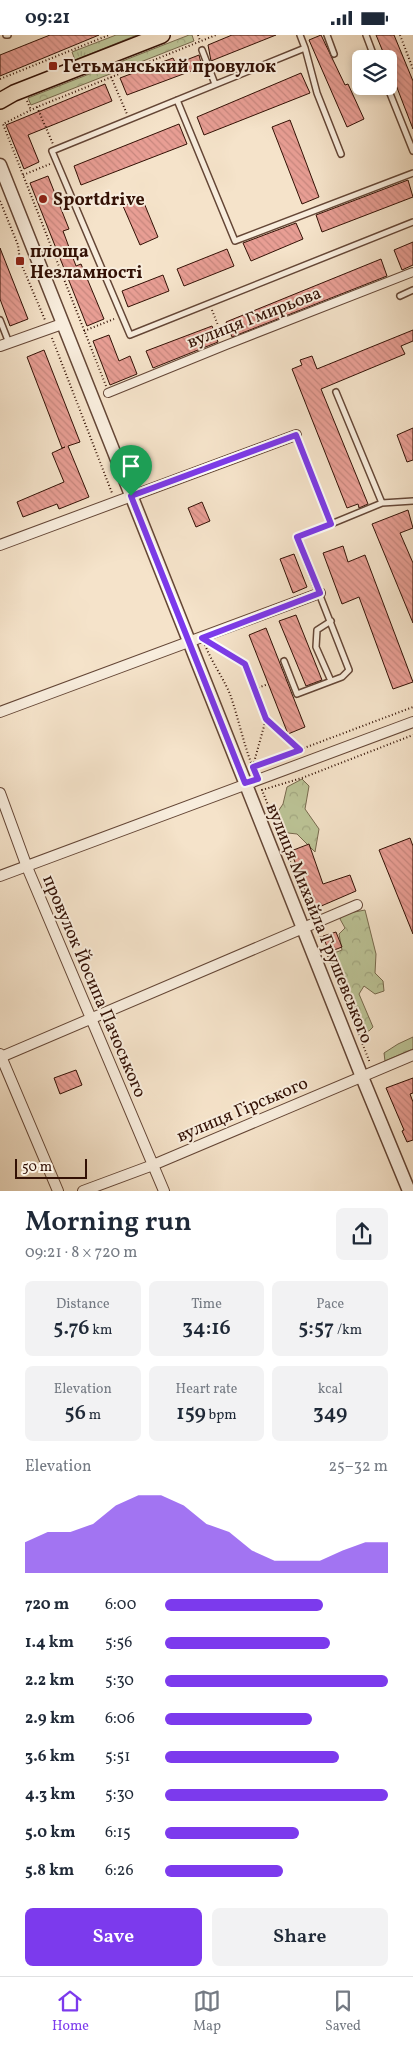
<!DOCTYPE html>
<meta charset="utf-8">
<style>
body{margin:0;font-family:Vollkorn,serif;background:#f2f2f3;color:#1f2937;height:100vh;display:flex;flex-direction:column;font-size:19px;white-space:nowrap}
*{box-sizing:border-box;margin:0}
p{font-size:16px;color:#747a83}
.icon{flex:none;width:28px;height:28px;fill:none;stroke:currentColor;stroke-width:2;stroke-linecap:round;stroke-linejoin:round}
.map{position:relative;height:1156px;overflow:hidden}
.side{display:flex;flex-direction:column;background:#fff;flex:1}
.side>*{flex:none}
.buttons{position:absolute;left:352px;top:15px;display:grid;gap:10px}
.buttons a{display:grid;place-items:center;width:45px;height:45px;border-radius:8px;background:#fff;box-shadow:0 2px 8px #0003;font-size:25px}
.scale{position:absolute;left:15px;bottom:12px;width:72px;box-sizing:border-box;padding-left:5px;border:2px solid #331105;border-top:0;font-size:14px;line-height:18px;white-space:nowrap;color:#331105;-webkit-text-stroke:4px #f8eddd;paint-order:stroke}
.pin{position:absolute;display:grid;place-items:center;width:42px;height:42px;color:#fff;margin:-51px -21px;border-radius:50% 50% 50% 0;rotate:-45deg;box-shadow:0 0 5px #0007}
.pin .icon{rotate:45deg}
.round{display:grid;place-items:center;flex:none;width:52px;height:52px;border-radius:8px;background:#f2f2f3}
.headline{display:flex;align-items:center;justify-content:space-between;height:85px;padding:0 25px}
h1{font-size:28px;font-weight:600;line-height:38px}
.stats{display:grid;grid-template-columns:repeat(3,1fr);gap:8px;height:85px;padding:5px 25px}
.stats div{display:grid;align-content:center;border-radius:8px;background:#f2f2f3;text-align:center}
.stats b{font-size:21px;font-weight:600}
.stats small{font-size:14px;font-weight:400}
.stats p{font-size:14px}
.chart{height:140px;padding:10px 25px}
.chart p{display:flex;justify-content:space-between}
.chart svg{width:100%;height:90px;margin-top:5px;fill:#7c3aed;opacity:.7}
.button{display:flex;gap:10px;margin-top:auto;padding:10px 25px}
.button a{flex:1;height:58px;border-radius:8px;background:#7c3aed;color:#fff;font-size:20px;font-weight:600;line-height:58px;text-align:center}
.button a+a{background:#f2f2f3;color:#1f2937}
ul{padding:0 25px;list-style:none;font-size:16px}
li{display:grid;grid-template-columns:80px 60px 1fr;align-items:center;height:38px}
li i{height:12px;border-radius:6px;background:#7c3aed}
.status{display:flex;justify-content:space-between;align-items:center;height:35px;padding:0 25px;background:#fff;direction:ltr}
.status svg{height:14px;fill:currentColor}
.dock{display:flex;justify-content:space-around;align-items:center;height:70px;border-top:1px solid #e0e1e3;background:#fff;font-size:14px;color:#747a83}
.dock a{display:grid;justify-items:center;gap:2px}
.dock .selected{color:#7c3aed}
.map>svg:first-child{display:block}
.grass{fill:url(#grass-tufts);stroke:#786a4e}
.forest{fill:url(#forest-crowns);stroke:#786a4e}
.building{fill:url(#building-back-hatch);stroke:#331105}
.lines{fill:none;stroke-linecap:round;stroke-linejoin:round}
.service-casing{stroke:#644636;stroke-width:8}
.pedestrian-casing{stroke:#644636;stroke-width:10}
.minor-casing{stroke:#644636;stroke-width:12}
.tertiary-casing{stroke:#644636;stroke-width:15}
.primary-casing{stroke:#331105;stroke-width:18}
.path{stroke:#331105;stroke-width:2;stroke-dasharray:1 2.5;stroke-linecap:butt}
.service{stroke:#f8eddd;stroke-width:5}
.pedestrian{stroke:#f8eddd;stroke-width:8}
.minor{stroke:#f8eddd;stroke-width:10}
.tertiary{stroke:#f8eddd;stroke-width:12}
.primary{stroke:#f5e3ca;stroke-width:15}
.route-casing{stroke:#fff;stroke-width:10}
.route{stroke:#7c3aed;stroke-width:6}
.poi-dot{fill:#8f2418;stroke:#f8eddd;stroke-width:2}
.labels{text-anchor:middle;stroke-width:4;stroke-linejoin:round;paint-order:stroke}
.poi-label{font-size:18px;font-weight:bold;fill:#331105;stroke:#f8eddd;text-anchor:start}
.street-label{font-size:18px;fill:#331105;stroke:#f8eddd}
</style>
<div class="status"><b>09:21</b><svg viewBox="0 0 49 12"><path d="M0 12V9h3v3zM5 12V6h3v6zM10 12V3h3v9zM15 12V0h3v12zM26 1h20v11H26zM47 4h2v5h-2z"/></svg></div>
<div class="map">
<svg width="413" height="1156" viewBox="0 0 413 1156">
<defs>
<pattern id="grass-tufts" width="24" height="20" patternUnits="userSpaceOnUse" patternTransform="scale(1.25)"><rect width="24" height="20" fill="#bcc497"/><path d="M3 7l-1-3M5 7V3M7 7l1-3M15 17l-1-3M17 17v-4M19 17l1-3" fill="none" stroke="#a2a781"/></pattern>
<pattern id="forest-crowns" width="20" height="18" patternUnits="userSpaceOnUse" patternTransform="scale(1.25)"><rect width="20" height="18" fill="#bcc497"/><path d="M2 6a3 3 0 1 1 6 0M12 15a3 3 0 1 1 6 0" fill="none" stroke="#a2a781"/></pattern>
<pattern id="building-back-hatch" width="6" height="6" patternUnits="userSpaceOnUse" patternTransform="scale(1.25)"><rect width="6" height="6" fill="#e89e94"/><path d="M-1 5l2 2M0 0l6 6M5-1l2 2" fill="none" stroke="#c7877e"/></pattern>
</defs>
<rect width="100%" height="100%" fill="#f5e3ca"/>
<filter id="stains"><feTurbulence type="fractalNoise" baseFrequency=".004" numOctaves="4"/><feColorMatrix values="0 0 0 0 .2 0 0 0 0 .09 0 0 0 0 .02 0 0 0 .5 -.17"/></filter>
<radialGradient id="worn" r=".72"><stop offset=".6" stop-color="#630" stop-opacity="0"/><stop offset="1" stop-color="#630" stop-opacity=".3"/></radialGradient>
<path class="grass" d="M116,0h21l-62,25 -3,-8z"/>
<path class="forest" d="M189,0h3l2,6 -163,64 -3,-7z
M302,744l7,7 -4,23 14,20 -4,23 -18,-18 -9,-1 -7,-8 -4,-12 6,-9 4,-17z
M365,875l11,44 -1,19 8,8 1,10 -9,3 -11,-8 -5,8 14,33 -4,4 -7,1 -33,-77 13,-5 -3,-16 6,-6 -5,-9 4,-5z
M413,1002v12l-28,12 -1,-8 14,-9z"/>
<path class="building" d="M50,0h49l-99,41v-21z
M232,0h44l-65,26 -3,-16z
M321,0l24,50 3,-1 16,35 -17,8 -38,-87z
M376,0h18l19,46v48l-24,-62v-8h-3z
M199,20l3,12 -75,28 -7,-17 53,-20 3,6z
M301,38l9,20 -106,42 -7,-18z
M105,49l7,17 -84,34 11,27 -15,7 -18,-44z
M290,85l29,77 -17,7 -30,-77z
M179,89l8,20 -106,41 -7,-19z
M48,141l21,53 -6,2 13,35 5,-2 23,55 -17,7 -57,-143z
M408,145l5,17 -91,35 -6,-17z
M142,163l16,39 -18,8 -17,-39z
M296,188l7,16 -52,22 -8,-18z
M413,207v23l-11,5 -8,-20z
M0,213l28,71 -18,7 -10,-27z
M227,214l7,17 -50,20 -7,-17z
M381,224l6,17 -155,61 -6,-15z
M163,240l6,16 -41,16 -6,-16z
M212,291l6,16 -65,26 -7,-17z
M413,295v11l-12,5 4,8 -84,35 47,115 -9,4 -1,-4 -11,4 -55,-139 10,-4 -2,-5 12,-4 5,13z
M109,300l10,26 11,-5 7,18 -27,11 -17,-44z
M44,315l36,92 -12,4 21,51 -30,12 -2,-5 -34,13 -6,-15 47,-20 -12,-29 13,-6 -3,1 -35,-91z
M413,393v32l-6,2 -10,-27z
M202,467l8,19 -14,6 -8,-19z
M408,475l5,18 -13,5 13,30v60l-41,-99z
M343,511l5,16 17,-7 48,127 -20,7 -34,-92 -17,7 -19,-51z
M294,519l13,33 -14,6 -13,-34z
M296,580l26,65 -16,6 -27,-65z
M266,593l39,99 -17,7 -39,-99z
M410,803l3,8v88l-34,-84z
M309,809l14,40 27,-9 6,16 -44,19 -21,-59z
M336,897l6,15 -13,5 -6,-16z
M76,1035l6,15 -22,9 -6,-16z
M413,1043v15l-3,1 3,8v38l-6,2 -5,-11 2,-1 -18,-42z"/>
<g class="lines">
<defs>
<path id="service" d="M6,0h2
M300,0l5,13 -253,103 78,184 283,-113
M327,0l7,19
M366,0l9,24
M305,13l12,45 24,61
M202,15l13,34
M387,51l26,65
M177,65l58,141 178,-68
M400,261l13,-6
M0,285l9,23
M382,468l31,-2
M331,489l51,-21 -46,-111
M284,626l13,33 45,-17 7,-7 -52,-133 34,-13 -35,-89
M331,646l-15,-34 1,-17 14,-9"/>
<path id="pedestrian" d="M108,358l118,-48 187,-73"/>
<path id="minor" d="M0,311l62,-22
M0,510l296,-110
M0,677l320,-119
M0,758l27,74 137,324
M0,841l413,-154
M0,1019l58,137
M1,1022l356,-152
M83,1156l70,-26 260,-110"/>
<path id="tertiary" d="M0,130l362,912 47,114"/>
<path id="primary" d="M0,66l14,-8 148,-58"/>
</defs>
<use href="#service" class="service-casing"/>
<use href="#pedestrian" class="pedestrian-casing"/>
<use href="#minor" class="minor-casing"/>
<use href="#tertiary" class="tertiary-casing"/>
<use href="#primary" class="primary-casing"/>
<path class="path" d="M198,0l2,6
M400,0l13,34
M111,42l16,37
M0,44l109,-44
M27,66l4,9
M37,72l16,37
M23,140l27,-11
M0,166l18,44 2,16 25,59
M212,275l11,28
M84,296l30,-12
M52,303l60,155
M106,351l-103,-262 34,-17 179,-72
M210,608l35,21 21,55 -13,47
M205,610c7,18 21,37 26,52 8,24 13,48 22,71
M255,654l13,-5
M266,684l33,31
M251,733l162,-61
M311,879l-49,-124 40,-12 111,-43
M319,898l51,130"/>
<use href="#service" class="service"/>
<use href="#pedestrian" class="pedestrian"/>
<use href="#minor" class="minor"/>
<use href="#tertiary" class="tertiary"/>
<use href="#primary" class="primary"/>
</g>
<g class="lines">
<defs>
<path id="route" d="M296,400l35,89 -34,13 23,56 -118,45 43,26 21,55 34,31 -47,17 5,12 -13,4 -114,-287z"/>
</defs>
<use href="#route" class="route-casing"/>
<use href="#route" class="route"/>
</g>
<g class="poi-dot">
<rect x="48" y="26" width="10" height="10" rx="2.5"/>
<circle cx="43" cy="164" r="5"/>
<rect x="15" y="221" width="10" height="10" rx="2.5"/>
</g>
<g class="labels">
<g class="poi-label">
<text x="63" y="37">Гетьманський провулок</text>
<text x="53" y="170">Sportdrive</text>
<text x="30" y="222">площа<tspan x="30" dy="21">Незламності</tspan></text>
</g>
<g class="street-label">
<text transform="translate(254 282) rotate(-21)" y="6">вулиця Гмирьова</text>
<text transform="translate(320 888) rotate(68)" y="6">вулиця Михайла Грушевського</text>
<text transform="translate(95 951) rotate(67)" y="6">провулок Йосипа Пачоського</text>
<text transform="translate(242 1074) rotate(-23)" y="6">вулиця Гірського</text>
</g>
</g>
<rect width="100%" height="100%" filter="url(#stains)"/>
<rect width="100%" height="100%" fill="url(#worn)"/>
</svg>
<div class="buttons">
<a><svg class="icon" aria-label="layers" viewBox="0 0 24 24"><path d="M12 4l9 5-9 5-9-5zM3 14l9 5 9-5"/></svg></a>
</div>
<div class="scale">50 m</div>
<div class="pin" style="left:131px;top:461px;background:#1e9e55"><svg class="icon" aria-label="arrive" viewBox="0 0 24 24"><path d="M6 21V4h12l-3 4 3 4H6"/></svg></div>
</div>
<section class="side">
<div class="headline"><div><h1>Morning run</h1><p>09:21 · 8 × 720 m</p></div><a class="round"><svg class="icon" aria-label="share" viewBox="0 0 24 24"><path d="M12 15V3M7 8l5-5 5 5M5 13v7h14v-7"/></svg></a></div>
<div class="stats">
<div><p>Distance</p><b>5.76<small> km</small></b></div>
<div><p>Time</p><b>34:16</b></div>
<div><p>Pace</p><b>5:57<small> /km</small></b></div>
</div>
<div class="stats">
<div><p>Elevation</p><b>56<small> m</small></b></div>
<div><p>Heart rate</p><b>159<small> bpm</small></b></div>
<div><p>kcal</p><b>349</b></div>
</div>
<div class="chart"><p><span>Elevation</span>25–32 m</p>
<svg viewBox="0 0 160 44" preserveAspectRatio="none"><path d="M0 44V29L10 24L20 24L30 20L40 11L50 6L60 6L70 11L80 20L90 24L100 33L110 38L120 38L130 38L140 33L150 29L160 29V44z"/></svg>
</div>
<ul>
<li><b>720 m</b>6:00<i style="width:71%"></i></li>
<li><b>1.4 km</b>5:56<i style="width:74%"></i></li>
<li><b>2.2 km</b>5:30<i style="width:100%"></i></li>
<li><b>2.9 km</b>6:06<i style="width:66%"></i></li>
<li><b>3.6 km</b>5:51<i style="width:78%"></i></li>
<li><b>4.3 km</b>5:30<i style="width:100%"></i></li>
<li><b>5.0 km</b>6:15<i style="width:60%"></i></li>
<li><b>5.8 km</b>6:26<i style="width:53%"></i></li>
</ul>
<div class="button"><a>Save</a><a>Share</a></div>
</section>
<nav class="dock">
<a class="selected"><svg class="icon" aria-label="home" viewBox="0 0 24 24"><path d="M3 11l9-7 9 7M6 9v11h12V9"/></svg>Home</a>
<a><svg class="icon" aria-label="map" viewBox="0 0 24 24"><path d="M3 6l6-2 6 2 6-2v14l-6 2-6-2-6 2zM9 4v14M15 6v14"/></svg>Map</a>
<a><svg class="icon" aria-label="saved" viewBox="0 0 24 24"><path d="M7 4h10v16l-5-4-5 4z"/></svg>Saved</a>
</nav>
